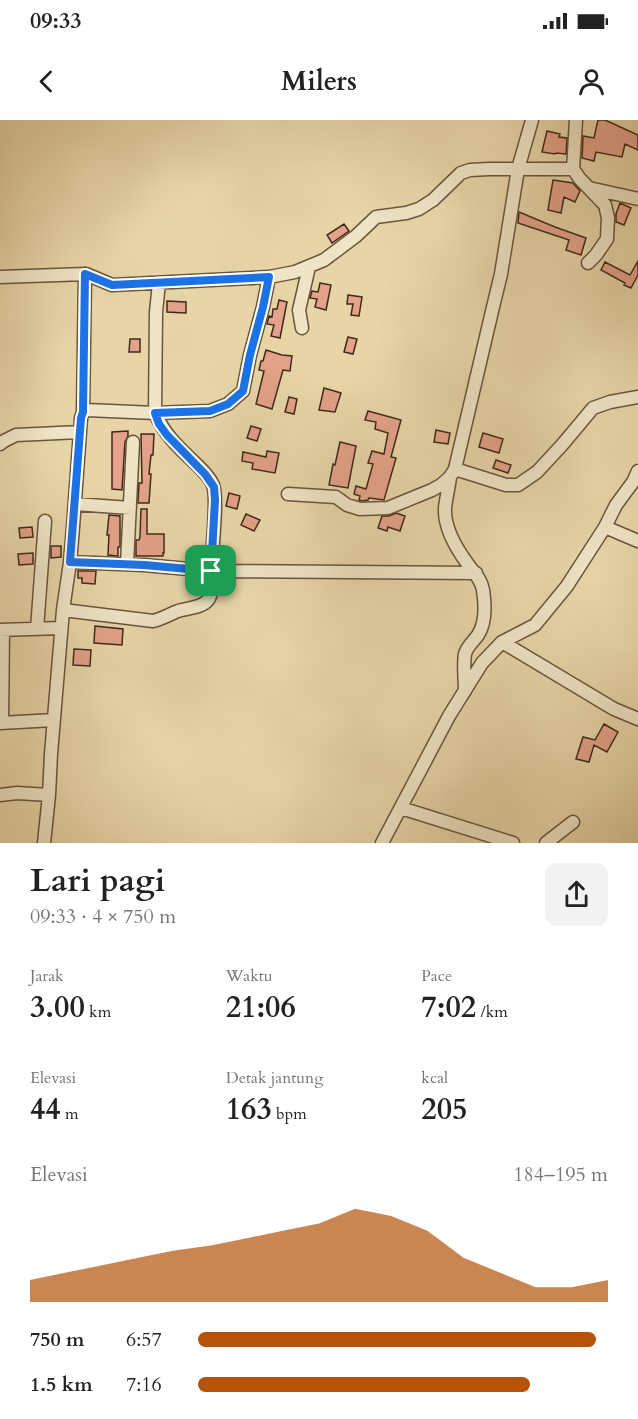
<!DOCTYPE html>
<html lang="id">
<meta charset="utf-8">
<style>
body{margin:0;font-family:Cardo,serif;background:#f2f2f2;color:#222;height:100vh;display:flex;flex-direction:column;font-size:22px;white-space:nowrap}
*{box-sizing:border-box;margin:0}
p{font-size:20px;color:#767676}
.icon{flex:none;width:33px;height:33px;fill:none;stroke:currentColor;stroke-width:2;stroke-linecap:round;stroke-linejoin:round}
.map{position:relative;height:723px;overflow:hidden}
.panel{display:flex;flex-direction:column;background:#fff;flex:1}
.panel>*{flex:none}
.pin{position:absolute;display:grid;place-items:center;width:51px;height:51px;color:#fff;margin:-26px;border-radius:12px;box-shadow:0 3px 9px #0006}
.round{display:grid;place-items:center;flex:none;width:63px;height:63px;border-radius:12px;background:#f2f2f2}
.head{display:flex;align-items:center;justify-content:space-between;height:102px;padding:0 30px}
h1{font-size:33px;font-weight:600;line-height:45px}
.metrics{display:grid;grid-template-columns:repeat(3,1fr);gap:9px;height:102px;padding:6px 30px}
.metrics div{display:grid;align-content:center}
.metrics b{font-size:30px;font-weight:600}
.metrics small{font-size:16px;font-weight:400}
.metrics p{font-size:16px}
.chart{height:168px;padding:12px 30px}
.chart p{display:flex;justify-content:space-between}
.chart svg{width:100%;height:108px;margin-top:6px;fill:#b45309;opacity:.7}
ul{padding:0 30px;list-style:none;font-size:20px}
li{display:grid;grid-template-columns:96px 72px 1fr;align-items:center;height:45px}
li i{height:15px;border-radius:8px;background:#b45309}
.status{display:flex;justify-content:space-between;align-items:center;height:42px;padding:0 30px;background:#fff;direction:ltr}
.status svg{height:16px;fill:currentColor}
header{display:flex;justify-content:space-between;align-items:center;height:78px;padding:0 30px;background:#fff;font-size:27px;font-weight:600}
.map>svg:first-child{display:block}
.building{fill:#e3a289;stroke:#412a18;stroke-width:1.5}
.lines{fill:none;stroke-linecap:round;stroke-linejoin:round}
.minor-casing{stroke:#6a553c;stroke-width:15}
.minor{stroke:#efe4c6;stroke-width:12}
.route-casing{stroke:#fff;stroke-width:12}
.route{stroke:#1a73e8;stroke-width:8}
</style>
<div class="status"><b>09:33</b><svg viewBox="0 0 49 12"><path d="M0 12V9h3v3zM5 12V6h3v6zM10 12V3h3v9zM15 12V0h3v12zM26 1h20v11H26zM47 4h2v5h-2z"/></svg></div>
<header><svg class="icon" aria-label="back" viewBox="0 0 24 24"><path d="M15 5l-7 7 7 7"/></svg>Milers<svg class="icon" aria-label="person" viewBox="0 0 24 24"><circle cx="12" cy="8" r="4"/><path d="M4 21q1-7 8-7t8 7"/></svg></header>
<div class="map">
<svg width="638" height="723" viewBox="0 0 638 723">
<rect width="100%" height="100%" fill="#e7d5a8"/>
<filter id="stains"><feTurbulence type="fractalNoise" baseFrequency=".00333" numOctaves="4"/><feColorMatrix values="0 0 0 0 .2 0 0 0 0 .09 0 0 0 0 .02 0 0 0 .5 -.17"/></filter>
<radialGradient id="worn" r=".72"><stop offset=".6" stop-color="#630" stop-opacity="0"/><stop offset="1" stop-color="#630" stop-opacity=".3"/></radialGradient>
<path class="building" d="M598,0h7l33,15v15l-13,-6 -3,13 -26,-5 -2,9 -12,-3 1,-22 11,2z
M547,11l13,3 -1,3 8,1 -1,16 -10,-1 -1,1 -13,-2z
M553,60l20,3 7,8 -5,11 -11,-5 -3,16 -13,-3z
M620,83l11,5 -7,17 -8,-3v-8z
M519,92l36,15 31,11 -5,17 -15,-5 3,-10 -51,-17z
M344,104l5,7 -17,12 -5,-8z
M638,141v14l-7,13 -7,-3 1,-2 -24,-13 4,-8 25,13z
M320,163l11,2 -5,25 -11,-3 2,-8 -7,-1 2,-7 6,1z
M348,175l14,2 -3,19 -8,-1 2,-11h-6z
M279,180l8,2 -7,36 -9,-2 3,-11 -7,-1 2,-8 3,1 1,-8h4z
M167,181l19,1v11l-19,-1z
M348,217l9,2 -4,15 -9,-2z
M130,219h10v13h-11z
M266,230l16,5 10,1 -2,15 -7,-1 -11,39 -16,-5 8,-33 -5,-1 2,-9h2z
M324,268l17,5 -6,19 -16,-2z
M289,277l8,2 -3,15 -9,-2z
M368,291l33,9 -10,37 5,1 -12,42 -15,-2 -1,2 -6,1 -3,-1 1,-4 -6,-2 2,-8 10,3 7,-25 -5,-1 4,-12 12,3 4,-21 -13,-4 1,-7 -11,-2z
M251,306l10,3 -4,12 -10,-3z
M436,310l14,3 -2,11 -14,-2z
M128,311v5l-3,6 -3,48 -10,-1v-57z
M483,313l20,6 -4,14 -20,-6z
M141,314h13l-1,21h-2l-2,19h2l-2,29h-11l1,-20h3z
M340,322l16,4 -8,42 -19,-3 4,-21 2,1z
M267,331l12,2 -4,20 -23,-4 1,-6 -11,-2 1,-9 23,5z
M496,340l15,5 -3,8 -15,-5z
M229,373l11,3 -3,13 -11,-3z
M141,389h6v25h17v19h-1v3h-27v-16h3l1,-3z
M396,393l9,3 -5,15 -12,-4 -1,4 -9,-3 4,-12h7z
M246,394l14,6 -6,11 -13,-6z
M109,395l11,1v31h-2v9l-10,-1 1,-20h-2z
M32,407l1,10 -13,1 -1,-10z
M51,426h10v11l-10,1z
M33,433v11l-14,1 -1,-11z
M78,451h18l-1,13 -13,-1v-5h-4z
M95,506l28,3 -1,16 -28,-2z
M74,529l17,1 -1,16 -17,-1z
M604,604l14,8 -11,20 -13,-7 -5,17 -13,-3 7,-22 12,3z"/>
<g class="lines">
<defs>
<path id="minor" d="M576,0l-3,49 7,10 25,26 3,13 -1,21 -11,16 -8,8
M589,68l49,11
M0,157l86,-3 26,11 157,-8
M302,208l-3,-18 10,-43
M83,292l4,-2 68,3 55,-2 18,-7 15,-13 7,-36 13,-48 6,-30 26,-5 29,-12 32,-24 20,-19 30,-4 13,-4 14,-9 28,-27 9,-3 19,-1h84
M0,324l4,-3 12,-6 64,-3
M455,349l51,16h12l19,-13 25,-27 31,-37 17,-6 28,-5
M450,357c-1,10 -4,21 -5,31 -1,20 11,40 22,55 6,9 14,15 16,27 2,13 3,33 -5,45 -4,6 -11,11 -13,19 -2,11 0,25 0,37
M288,374l48,3 11,8 13,4 28,-1 44,-18 9,-5 9,-8 5,-8 38,-162 8,-33 17,-105 14,-49
M75,384l55,4
M605,407l33,14
M70,442l74,3 67,6 265,2
M127,444l6,-122
M63,490l90,11c9,-2 17,-7 25,-10 9,-3 24,-3 30,-11 6,-8 3,-22 3,-32 1,-17 7,-70 2,-83 -4,-9 -11,-15 -18,-22 -16,-15 -31,-29 -40,-50l1,-101 3,-29
M37,509l8,-108
M0,510l61,-2
M502,522l112,67 24,10
M0,603l54,-3
M2,603l1,-93
M0,675l17,-2 32,2 2,-41 12,-144 7,-48 3,-35 8,-109 2,-6 2,-138
M401,688l112,35
M44,723l5,-48
M382,723l67,-127 33,-53 20,-21 33,-17 32,-39 38,-59 11,-22 17,-23 5,-11
M546,723l27,-21"/>
</defs>
<use href="#minor" class="minor-casing"/>
<use href="#minor" class="minor"/>
</g>
<g class="lines">
<defs>
<path id="route" d="M85,154l27,11 157,-8 -6,30 -13,48 -7,36 -15,13 -18,7 -55,2 4,11 8,11 38,39 9,13 1,13 -4,71 -67,-6 -74,-3 11,-144 2,-6z"/>
</defs>
<use href="#route" class="route-casing"/>
<use href="#route" class="route"/>
</g>
<rect width="100%" height="100%" filter="url(#stains)"/>
<rect width="100%" height="100%" fill="url(#worn)"/>
</svg>
<div class="pin" style="left:211px;top:451px;background:#1e9e55"><svg class="icon" aria-label="arrive" viewBox="0 0 24 24"><path d="M6 21V4h12l-3 4 3 4H6"/></svg></div>
</div>
<section class="panel">
<div class="head"><div><h1>Lari pagi</h1><p>09:33 · 4 × 750 m</p></div><a class="round"><svg class="icon" aria-label="share" viewBox="0 0 24 24"><path d="M12 15V3M7 8l5-5 5 5M5 13v7h14v-7"/></svg></a></div>
<div class="metrics">
<div><p>Jarak</p><b>3.00<small> km</small></b></div>
<div><p>Waktu</p><b>21:06</b></div>
<div><p>Pace</p><b>7:02<small> /km</small></b></div>
</div>
<div class="metrics">
<div><p>Elevasi</p><b>44<small> m</small></b></div>
<div><p>Detak jantung</p><b>163<small> bpm</small></b></div>
<div><p>kcal</p><b>205</b></div>
</div>
<div class="chart"><p><span>Elevasi</span>184–195 m</p>
<svg viewBox="0 0 160 44" preserveAspectRatio="none"><path d="M0 44V35L10 32L20 29L30 26L40 23L50 21L60 18L70 15L80 12L90 6L100 9L110 15L120 26L130 32L140 38L150 38L160 35V44z"/></svg>
</div>
<ul>
<li><b>750 m</b>6:57<i style="width:97%"></i></li>
<li><b>1.5 km</b>7:16<i style="width:81%"></i></li>
</ul>
</section>
